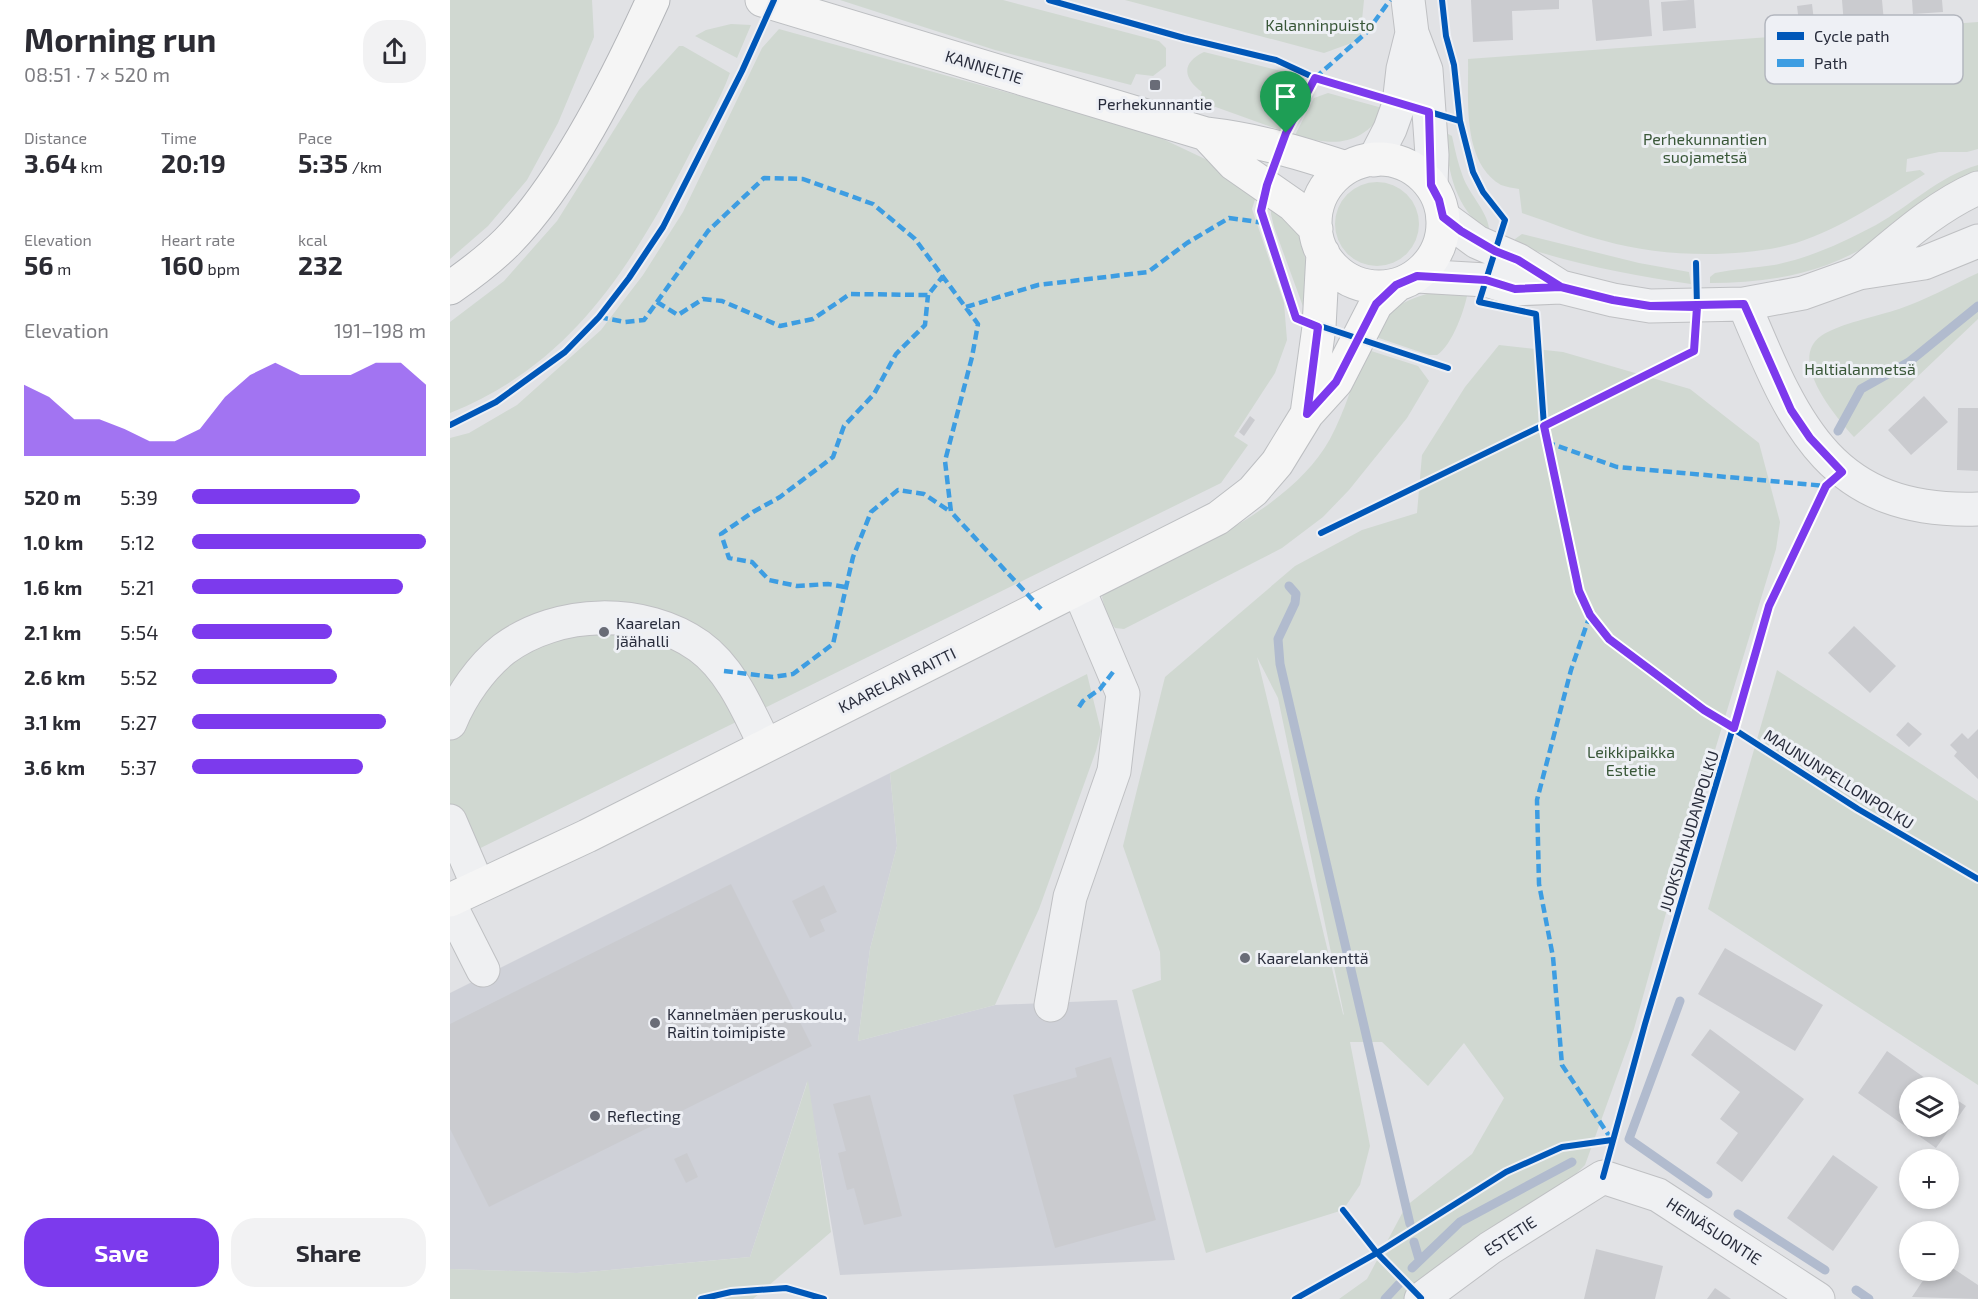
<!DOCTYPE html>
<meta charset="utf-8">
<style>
body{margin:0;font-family:"Exo 2",sans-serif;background:#f2f2f3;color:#2b2b33;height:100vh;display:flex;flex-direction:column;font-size:22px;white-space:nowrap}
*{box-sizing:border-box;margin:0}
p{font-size:20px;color:#7c7c81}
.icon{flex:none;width:33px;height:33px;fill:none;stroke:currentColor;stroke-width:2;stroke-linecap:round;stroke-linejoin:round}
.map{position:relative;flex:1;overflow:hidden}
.details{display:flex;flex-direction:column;background:#fff;width:450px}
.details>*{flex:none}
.fabs{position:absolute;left:1449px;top:1077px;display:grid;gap:12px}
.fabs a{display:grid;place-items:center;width:60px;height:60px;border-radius:50%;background:#fff;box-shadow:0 3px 9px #0003;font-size:30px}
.pin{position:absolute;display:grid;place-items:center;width:51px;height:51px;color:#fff;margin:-62px -26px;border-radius:50% 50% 50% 0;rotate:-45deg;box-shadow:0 0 6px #0007}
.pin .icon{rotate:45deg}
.round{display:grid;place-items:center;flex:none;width:63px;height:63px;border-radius:24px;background:#f2f2f3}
.summary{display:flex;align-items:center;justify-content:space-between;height:102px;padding:0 24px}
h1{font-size:33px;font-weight:700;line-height:45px}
.stats{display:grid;grid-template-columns:repeat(3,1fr);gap:9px;height:102px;padding:6px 24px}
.stats div{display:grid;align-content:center}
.stats b{font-size:26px;font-weight:700}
.stats small{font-size:16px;font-weight:400}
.stats p{font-size:16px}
.chart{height:168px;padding:12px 24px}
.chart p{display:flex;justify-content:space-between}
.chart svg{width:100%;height:108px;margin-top:6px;fill:#7c3aed;opacity:.7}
.primary-button{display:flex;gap:12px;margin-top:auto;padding:12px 24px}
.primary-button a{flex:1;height:69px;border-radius:24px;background:#7c3aed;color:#fff;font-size:24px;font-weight:700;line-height:69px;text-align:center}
.primary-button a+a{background:#f2f2f3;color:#2b2b33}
ul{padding:0 24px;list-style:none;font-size:20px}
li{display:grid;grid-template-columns:96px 72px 1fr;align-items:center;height:45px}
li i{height:15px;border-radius:8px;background:#7c3aed}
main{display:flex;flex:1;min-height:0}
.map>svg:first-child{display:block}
.built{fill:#cfd1d8}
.green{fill:#d0d8d1;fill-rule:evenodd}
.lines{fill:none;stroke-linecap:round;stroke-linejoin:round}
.stream{stroke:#b1bbce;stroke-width:9}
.building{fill:#cacbcf}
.minor-casing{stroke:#bfc0c3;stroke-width:35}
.major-casing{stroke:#bdbfc2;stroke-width:35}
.highway-casing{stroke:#b3b5b9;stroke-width:35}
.minor{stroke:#eff0f2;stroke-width:33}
.major{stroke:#f5f5f5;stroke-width:33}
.highway{stroke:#f5f5f5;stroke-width:33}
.quiet{stroke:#3d9de2;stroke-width:4.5;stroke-dasharray:9 4.5;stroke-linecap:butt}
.cycleway-casing{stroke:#eef0f5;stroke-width:10}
.cycleway{stroke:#0057b8;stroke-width:6}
.route-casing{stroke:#fff;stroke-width:12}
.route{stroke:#7c3aed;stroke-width:8}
.poi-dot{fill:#696c77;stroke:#eef0f5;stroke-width:2}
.labels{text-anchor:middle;stroke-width:6;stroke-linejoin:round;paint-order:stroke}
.park-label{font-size:16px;fill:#395738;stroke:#eef0f5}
.street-label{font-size:16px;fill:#292d3c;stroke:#eef0f5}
.poi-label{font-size:16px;fill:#292d3c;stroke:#eef0f5;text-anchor:start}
.key{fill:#eef0f5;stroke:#b3b6be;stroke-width:1.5}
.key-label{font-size:16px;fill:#292d3c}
</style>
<main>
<section class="details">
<div class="summary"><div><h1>Morning run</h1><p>08:51 · 7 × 520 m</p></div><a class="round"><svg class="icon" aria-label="share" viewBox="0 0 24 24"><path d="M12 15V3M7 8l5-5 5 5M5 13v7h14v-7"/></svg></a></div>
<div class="stats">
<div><p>Distance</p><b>3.64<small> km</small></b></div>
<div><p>Time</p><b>20:19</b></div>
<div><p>Pace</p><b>5:35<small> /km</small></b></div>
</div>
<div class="stats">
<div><p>Elevation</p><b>56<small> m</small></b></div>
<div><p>Heart rate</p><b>160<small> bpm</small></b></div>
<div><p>kcal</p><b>232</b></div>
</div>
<div class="chart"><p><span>Elevation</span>191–198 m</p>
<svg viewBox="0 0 160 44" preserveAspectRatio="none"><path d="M0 44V15L10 20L20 29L30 29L40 33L50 38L60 38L70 33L80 20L90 11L100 6L110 11L120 11L130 11L140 6L150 6L160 15V44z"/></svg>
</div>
<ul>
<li><b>520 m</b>5:39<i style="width:72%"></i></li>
<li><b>1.0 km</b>5:12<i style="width:100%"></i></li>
<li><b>1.6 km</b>5:21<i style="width:90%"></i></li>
<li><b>2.1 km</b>5:54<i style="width:60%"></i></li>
<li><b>2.6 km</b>5:52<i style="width:62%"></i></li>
<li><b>3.1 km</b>5:27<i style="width:83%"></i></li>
<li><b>3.6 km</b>5:37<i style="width:73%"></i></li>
</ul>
<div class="primary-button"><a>Save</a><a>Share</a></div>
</section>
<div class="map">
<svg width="1528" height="1299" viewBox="0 0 1528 1299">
<rect width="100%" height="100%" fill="#e1e2e5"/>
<path class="built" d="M440,773l7,73 -27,103 -12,92 137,-36 122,-5 58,260 -335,15 -33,-193 -57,175 -173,16 -127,-4v-276z"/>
<path class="green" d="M0,0h142l2,37 -36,86 -31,57 -39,46 -38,33z
M390,0h163l156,41 7,7v18l-13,10 -17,-2 -5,11 -136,-35z
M675,0h239l-4,40 -36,13z
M1528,22v127l-11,3h-28l-32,7 -1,13 14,-2 5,4c-41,25 -83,54 -129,69 -55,16 -136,14 -191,-2 -28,-7 -55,-19 -83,-28l-3,-24c-5,-1 -13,-2 -18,-4 -40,-24 -32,-87 -33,-126z
M281,24l20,1 -14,33 -42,-22 11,-6z
M329,29l367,102 76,36 36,23 -6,19 32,94 3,37 -12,33 -41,63 14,9 -27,38 -771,380v-425l19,-5 48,-28 84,-75 42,-55 40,-63 79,-164z
M229,46h4l47,27c-11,30 -29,58 -43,86 -57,110 -117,206 -237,254v-91l54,-41 53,-60 82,-131z
M754,52l77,19 18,9 2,7 -21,43 -81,-29 3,-9c-19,-14 -21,-29 2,-40z
M878,93l58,16c-25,37 -51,38 -91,26l19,-37z
M994,132l8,4c3,14 6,28 11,41 7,19 29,39 26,58 -36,-32 -39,-58 -45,-103z
M1528,165v13c-49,30 -97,66 -151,87 -38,14 -78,18 -117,18v-6l5,-4c19,-4 39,-5 59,-8 36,-7 70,-23 102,-40 34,-19 63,-49 102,-60z
M885 224a42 42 0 1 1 84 0a42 42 0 1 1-84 0Z
M821,202c5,4 11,8 15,13 21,23 25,68 19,97l-31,-85 -3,-13z
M1072,234l117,29 50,9 2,12c-60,-9 -119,-20 -177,-40l1,-5z
M1528,273v46l-124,118c-18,-20 -67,-77 -33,-101 17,-12 57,-20 78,-27 27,-9 53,-24 79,-36z
M998,289l20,1c-2,17 -16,56 -31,65h-8l-59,-20c16,-30 47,-40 78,-46z
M1049,345l64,7 127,37 69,54 21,79 -4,27 -105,346 -37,134 -49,136 -20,20 -51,31 -87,58 -18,25h-70l28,-20 39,-73 66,-52 32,-56 -40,-55 -36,43 -46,-44h-32l20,104 -10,39 -17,25 -137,43 -74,-263 29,-10 -1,-28 -37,-106 42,-169 130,-111 67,-36 55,-17 5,-58 43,-68zM807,657l21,41 66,317 -1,-1z
M915,349l53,17 11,15 -22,37 -58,72 -26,27 -41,31 -158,81 -9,-1 -8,-11 -5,-20 3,-5c72,-36 184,-79 225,-153 15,-28 24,-60 35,-90z
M1327,670l201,131v284l-270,-176z
M637,674l14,57 -5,20 -57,158 -44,96 -137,36 12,-92 27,-103 -7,-73z
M358,1080l23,152 -78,67h-303v-30l127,4 173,-16z"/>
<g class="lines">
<path class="stream" d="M1388,431l23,-42 48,-27 69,-56
M839,586l7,8 -1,9 -17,36 2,25 130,560
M1230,1001l-51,138 79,55
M1288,1214l87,56
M964,1242l5,17
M962,1268l48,-46 112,-60
M1406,1290l13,9
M935,1299l14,-15"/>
</g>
<path class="building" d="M1021,0h88v9l-47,2 1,29 -40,2z
M1142,0h57l3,36 -56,5z
M1239,0h5l2,28 -33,3 -2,-29z
M1392,0h40l2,22 -40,3z
M1462,0h30l1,12 -30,2z
M1362,4l3,25 -15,2 -3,-25z
M1474,396l24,26 -37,33 -23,-25z
M1508,408h20v63l-21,-1z
M800,416l5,4 -11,16 -5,-4z
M1404,626l42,40 -26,27 -42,-40z
M1458,722l14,12 -13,13 -13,-12z
M1528,729v50l-24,-23 3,-4 -7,-7 12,-12 6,6z
M281,884l81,162 -323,161 -39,-78v-105z
M374,885l13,27 -17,8 5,11 -15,7 -18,-37z
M1275,948l98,57 -28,46 -97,-57z
M1260,1029l94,70 -62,83 -26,-19 22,-30 -18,-14 20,-27 -49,-37z
M1437,1051l52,37h-29v38h38v-32l18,12 -30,42 -78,-55z
M661,1057l45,163 -101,28 -42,-153 64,-18 -2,-9z
M420,1095l32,121 -38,9 -10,-37 -7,2 -9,-37 8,-2 -13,-47z
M237,1153l11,24 -12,6 -12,-24z
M1383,1155l45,32 -45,64 -46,-33z
M1146,1249l67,17 -8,33h-71z
M1498,1265l30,20v14l-66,-2 18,-27h18z
M1265,1288l16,11h-24z"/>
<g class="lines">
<defs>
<path id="minor" d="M958,0l4,33 14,37 6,85 -1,30
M924,160l16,-31 9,-25 4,-35 9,-36
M993,217l34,25 41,18 43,27
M1409,273c37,-30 75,-66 119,-85
M967,276l69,4 29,9 46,-2 52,13 37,6 94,-2 59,-11 56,-20 65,-10 54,-22
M1294,304c50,119 85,210 234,205
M0,723c11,-27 31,-56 54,-74 54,-40 140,-42 195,-3 32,23 49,64 66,99
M0,821l28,65
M0,905l33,65
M601,1005l19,-108 44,-126 9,-77 -44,-104
M971,1299l69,-51 113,-71 55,18 160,104"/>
<path id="major" d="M312,0l444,134c52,6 91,18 140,34
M756,134l28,30 59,41 23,24
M865 223a64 64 0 1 1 128 0a64 64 0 1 1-128 0Z
M857,414l12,-87 4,-74
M0,900l137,-64 631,-318 35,-27 24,-28 30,-49 29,-32 40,-78 21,-19"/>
<path id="highway" d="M0,288c20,-14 39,-28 57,-46 59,-60 111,-165 146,-242"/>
</defs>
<use href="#minor" class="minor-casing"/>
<use href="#major" class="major-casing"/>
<use href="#highway" class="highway-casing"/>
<use href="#minor" class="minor"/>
<use href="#major" class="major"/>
<use href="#highway" class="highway"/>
<path class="quiet" d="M865,78l52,-46 23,-32
M207,302l21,13 25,-16 19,2 58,25 33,-7 37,-25 78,1 15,-19
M516,307l72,-22 110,-13 39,-29 42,-25 36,5
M149,317l26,5 19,-2 64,-89 56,-53 39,1 70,25 42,35 63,85 -6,33 -27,104 6,51 90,97
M1096,442l71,25 209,19
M395,587l-17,-3 -31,2 -28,-6 -17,-18 -23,-4 -8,-24 32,-22 27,-15 53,-40 11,-31 30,-32 22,-40 29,-29 3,-30
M1140,615l-19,55 -34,130 2,84 14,73 9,108 50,75
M274,671l49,6 20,-3 40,-30 20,-87 18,-45 27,-22 26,4 27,18
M629,707l4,-6 17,-12 13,-17"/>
<defs>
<path id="cycleway" d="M599,0l135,38 92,22 39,18 145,43
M992,0l4,36 8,29 6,56 13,51 10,20 22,28 -26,82 57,12 8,112 35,165 11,24 19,24 95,71 154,99 120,70
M865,78l-29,55 -19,52 -6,26 35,107 152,50
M0,425l46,-23 69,-50 34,-35 30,-39 34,-51 79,-156 32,-71
M871,533l373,-181 3,-45 -1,-44
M1153,1177l42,-153 124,-418 57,-120 16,-14
M893,1210l34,43 44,45
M251,1299l30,-7 55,-4 38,11
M845,1299l82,-46 129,-81 56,-25 50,-7"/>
</defs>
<use href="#cycleway" class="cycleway-casing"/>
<use href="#cycleway" class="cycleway"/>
</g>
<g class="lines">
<defs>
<path id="route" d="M836,133l-19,52 -6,26 35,107 22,9 -11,87 29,-32 40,-78 20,-19 21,-9 69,4 29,9 46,-2 52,13 37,6 94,-2 47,106 19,28 32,34 -16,14 -57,120 -35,122 -30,-18 -95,-71 -19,-24 -11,-24 -35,-165 150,-75 3,-44 -47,-1 -37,-6 -52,-13 -43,-27 -23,-9 -34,-20 -18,-14 -4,-17 -8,-15 -2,-73 -114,-34 -29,55"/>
</defs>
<use href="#route" class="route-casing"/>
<use href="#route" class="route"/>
</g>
<g class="poi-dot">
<rect x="699" y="79" width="12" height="12" rx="3"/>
<circle cx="154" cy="632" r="6"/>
<circle cx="795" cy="958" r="6"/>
<circle cx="205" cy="1023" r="6"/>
<circle cx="145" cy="1116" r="6"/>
</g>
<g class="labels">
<g class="park-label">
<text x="870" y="31">Kalanninpuisto</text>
<text x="1255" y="145">Perhekunnantien<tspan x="1255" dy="18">suojametsä</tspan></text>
<text x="1410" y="375">Haltialanmetsä</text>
<text x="1181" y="758">Leikkipaikka<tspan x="1181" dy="18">Estetie</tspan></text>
</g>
<g class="street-label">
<text transform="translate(534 67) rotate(17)" y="6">KANNELTIE</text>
<text transform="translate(447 680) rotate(-26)" y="6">KAARELAN RAITTI</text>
<text transform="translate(1389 779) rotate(32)" y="6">MAUNUNPELLONPOLKU</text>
<text transform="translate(1239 831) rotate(-73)" y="6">JUOKSUHAUDANPOLKU</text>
<text transform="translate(1264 1231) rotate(33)" y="6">HEINÄSUONTIE</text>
<text transform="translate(1060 1236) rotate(-33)" y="6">ESTETIE</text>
</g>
<g class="poi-label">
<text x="705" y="110" text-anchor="middle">Perhekunnantie</text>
<text x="166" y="629">Kaarelan<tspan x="166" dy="18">jäähalli</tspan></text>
<text x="807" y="964">Kaarelankenttä</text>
<text x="217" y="1020">Kannelmäen peruskoulu,<tspan x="217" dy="18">Raitin toimipiste</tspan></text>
<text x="157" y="1122">Reflecting</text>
</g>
</g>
<rect x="1315" y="15" width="198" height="69" rx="9" class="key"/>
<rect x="1327" y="32" width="27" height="8" fill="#0057b8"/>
<rect x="1327" y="59" width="27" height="8" fill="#3d9de2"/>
<g class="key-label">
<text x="1364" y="42">Cycle path</text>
<text x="1364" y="69">Path</text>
</g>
</svg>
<div class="fabs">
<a><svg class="icon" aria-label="layers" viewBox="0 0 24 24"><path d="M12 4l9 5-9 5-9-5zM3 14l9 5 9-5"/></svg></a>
<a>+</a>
<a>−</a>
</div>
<div class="pin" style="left:836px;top:133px;background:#1e9e55"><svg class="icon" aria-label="arrive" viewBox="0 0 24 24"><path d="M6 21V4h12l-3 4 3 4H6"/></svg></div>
</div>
</main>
